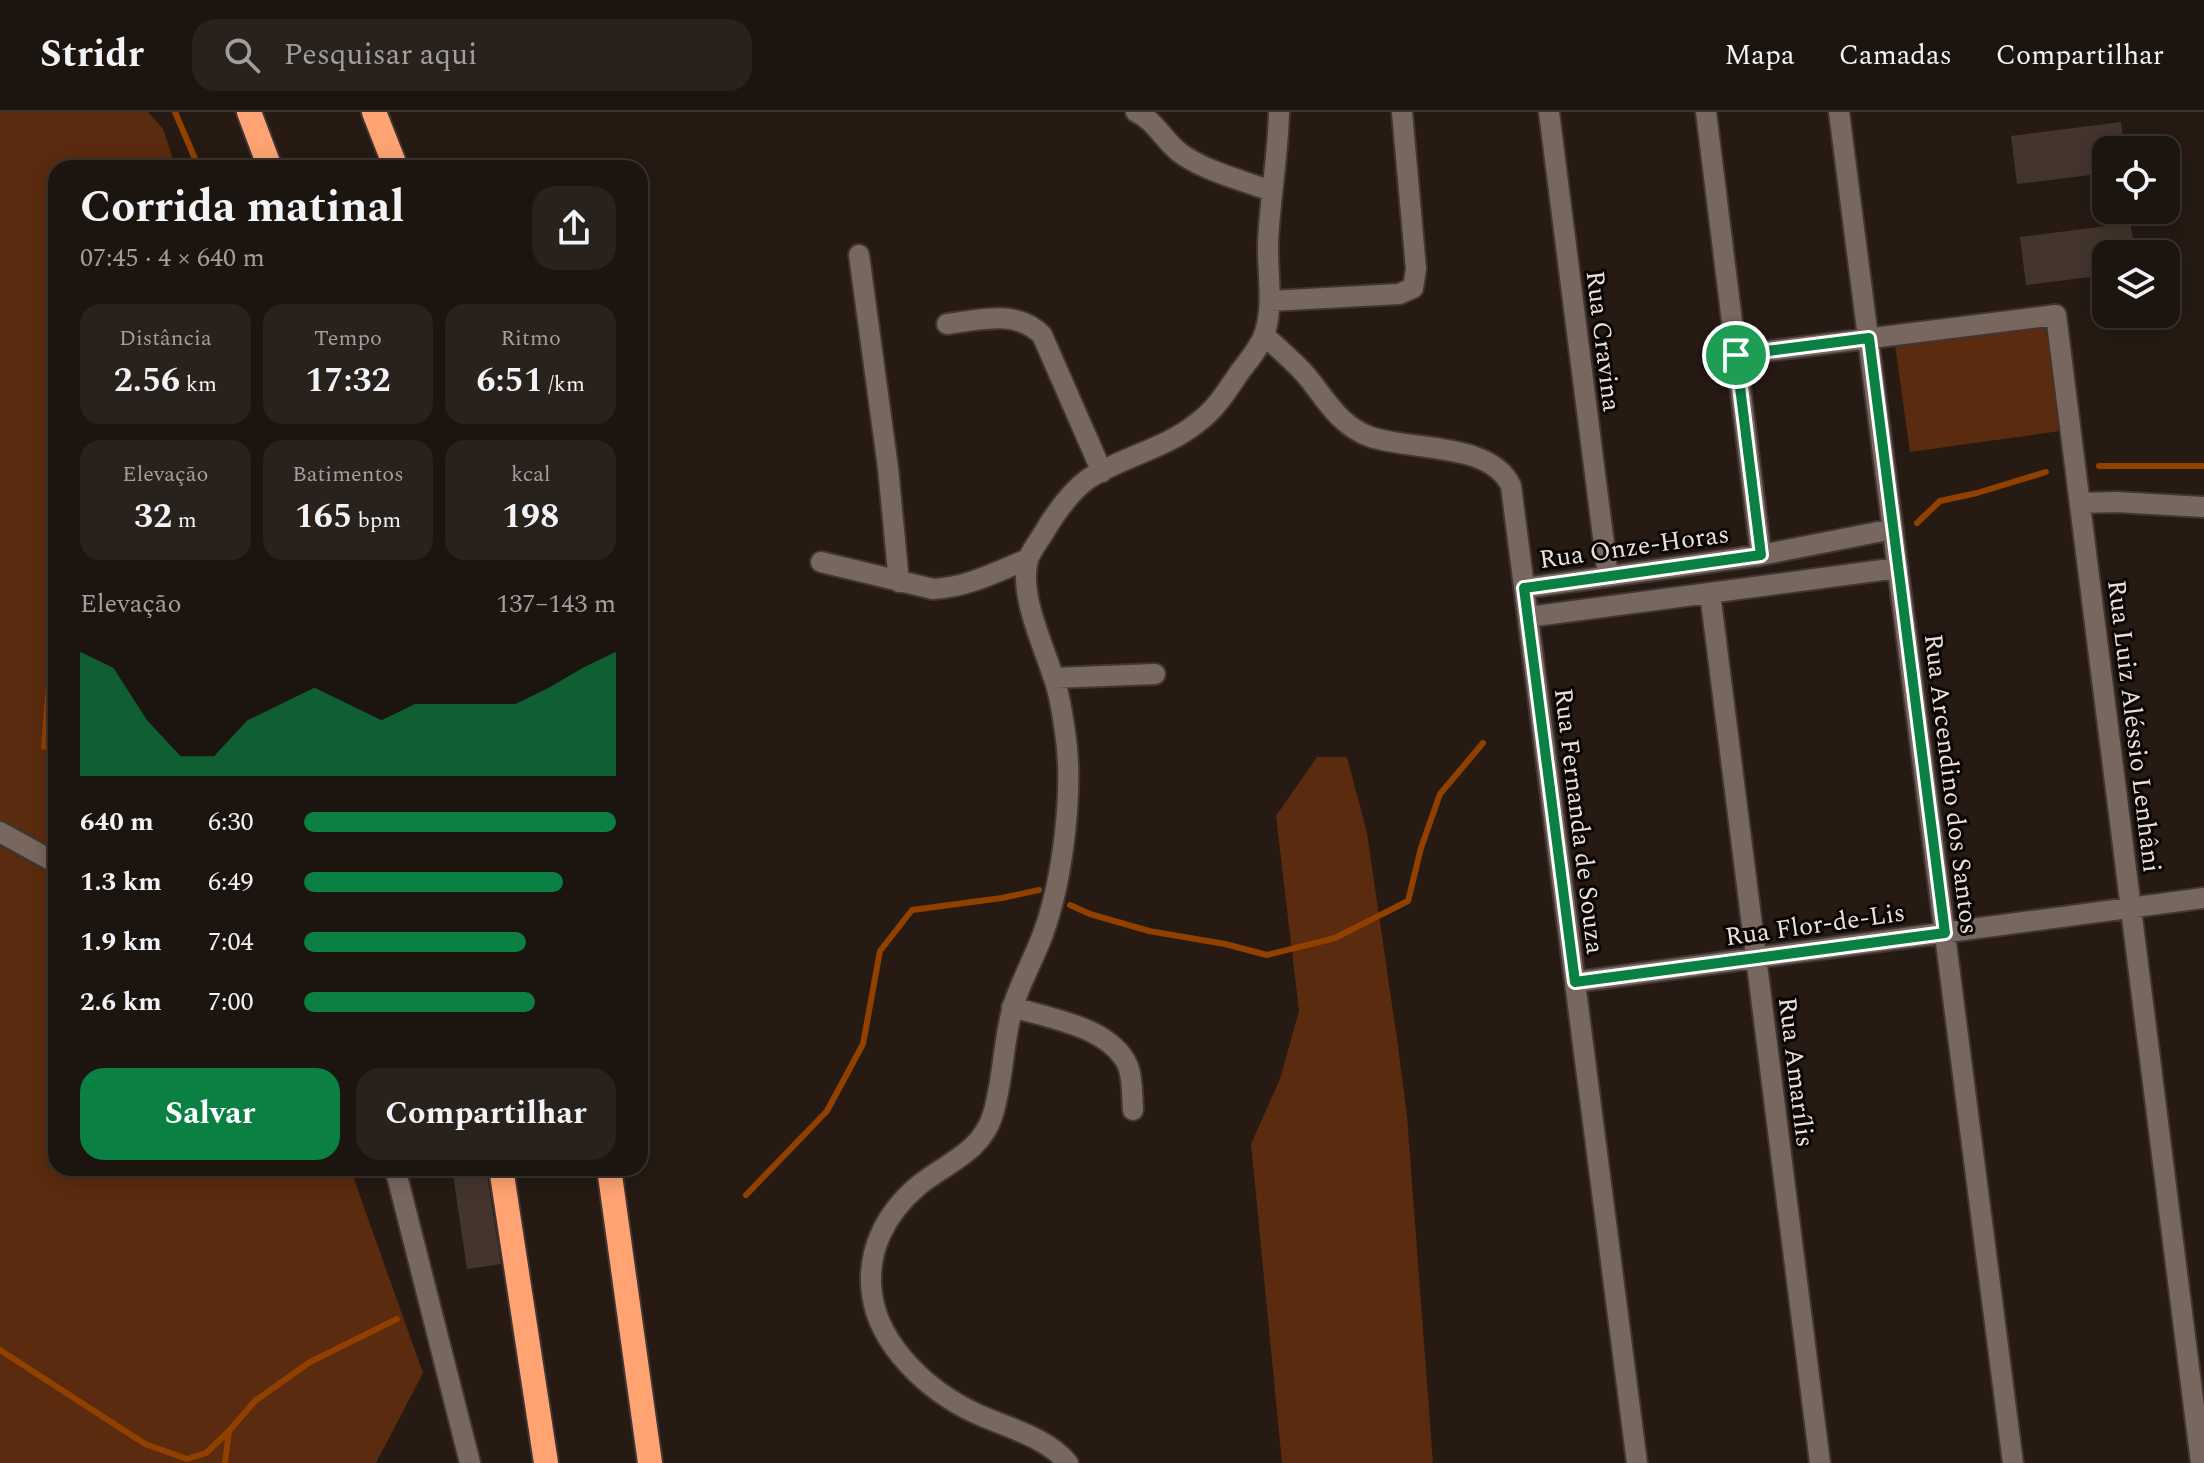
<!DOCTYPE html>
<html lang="pt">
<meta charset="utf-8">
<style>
body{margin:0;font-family:Spectral,serif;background:#29211c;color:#f1f3f6;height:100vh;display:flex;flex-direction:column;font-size:30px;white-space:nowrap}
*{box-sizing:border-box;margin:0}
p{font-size:26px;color:#a09e9e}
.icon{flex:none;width:44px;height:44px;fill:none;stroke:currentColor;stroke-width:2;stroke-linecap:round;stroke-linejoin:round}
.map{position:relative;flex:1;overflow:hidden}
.sheet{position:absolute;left:48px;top:48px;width:600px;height:1016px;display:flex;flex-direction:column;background:#1c140e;border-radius:24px;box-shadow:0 4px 20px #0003,0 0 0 2px #3a332e}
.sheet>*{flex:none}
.fabs{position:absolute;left:2092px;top:24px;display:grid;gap:16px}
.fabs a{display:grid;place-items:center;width:88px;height:88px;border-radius:16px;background:#1c140e;box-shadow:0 4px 20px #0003,0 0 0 2px #3a332e;font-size:40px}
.pin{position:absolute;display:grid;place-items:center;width:68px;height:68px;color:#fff;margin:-34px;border:4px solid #fff;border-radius:50%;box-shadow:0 2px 8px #0007}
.round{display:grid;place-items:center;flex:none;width:84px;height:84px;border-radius:24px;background:#29211c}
.overview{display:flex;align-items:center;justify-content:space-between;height:136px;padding:0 32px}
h1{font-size:44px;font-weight:700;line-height:60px}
.figures{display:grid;grid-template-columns:repeat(3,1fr);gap:12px;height:136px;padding:8px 32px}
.figures div{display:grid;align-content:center;border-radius:20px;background:#29211c;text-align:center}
.figures b{font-size:34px;font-weight:700}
.figures small{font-size:22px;font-weight:400}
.figures p{font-size:22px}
.chart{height:224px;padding:16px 32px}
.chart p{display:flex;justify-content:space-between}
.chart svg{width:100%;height:144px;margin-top:8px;fill:#0b8043;opacity:.7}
.cta{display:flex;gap:16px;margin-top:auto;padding:16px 32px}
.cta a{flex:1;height:92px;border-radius:24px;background:#0b8043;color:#fff;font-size:32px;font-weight:700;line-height:92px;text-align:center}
.cta a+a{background:#29211c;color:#f1f3f6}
ul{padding:0 32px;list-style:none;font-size:26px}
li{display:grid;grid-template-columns:128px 96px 1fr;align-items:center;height:60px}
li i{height:20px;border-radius:10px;background:#0b8043}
header{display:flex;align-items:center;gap:48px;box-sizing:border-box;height:112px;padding:0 40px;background:#1c140e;border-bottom:2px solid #3a332e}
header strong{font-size:38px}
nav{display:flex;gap:44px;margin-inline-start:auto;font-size:28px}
.search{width:560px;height:72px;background:#29211c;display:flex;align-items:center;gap:20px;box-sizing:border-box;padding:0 28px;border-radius:24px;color:#a09e9e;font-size:30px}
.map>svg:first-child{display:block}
.green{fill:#5a2b0e}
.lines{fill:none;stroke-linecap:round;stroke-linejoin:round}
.stream{stroke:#924000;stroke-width:6}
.building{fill:#43352d}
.minor-casing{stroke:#3f3532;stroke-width:24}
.highway-casing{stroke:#3f3532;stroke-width:28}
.minor{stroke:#77675f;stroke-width:20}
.highway{stroke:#fea371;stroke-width:24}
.route-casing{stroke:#fff;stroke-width:16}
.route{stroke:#0b8043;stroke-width:10}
.labels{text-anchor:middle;stroke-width:6;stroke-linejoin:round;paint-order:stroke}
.street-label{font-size:26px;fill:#e9e0dc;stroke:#0b0604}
</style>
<header>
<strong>Stridr</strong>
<div class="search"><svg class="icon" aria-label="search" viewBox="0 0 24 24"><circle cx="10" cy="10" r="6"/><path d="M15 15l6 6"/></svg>Pesquisar aqui</div>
<nav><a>Mapa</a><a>Camadas</a><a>Compartilhar</a></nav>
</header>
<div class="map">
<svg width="2204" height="1351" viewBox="0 0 2204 1351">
<rect width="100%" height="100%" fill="#261a13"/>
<path class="green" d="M0,0h148l15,17 13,39h-120v1000h294l73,205 -47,90h-376z
M2045,213l15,106 -150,21 -15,-107z
M1317,645h30l20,76 31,213 9,70 26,347h-151l-31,-319 29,-65 19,-68 -23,-195z"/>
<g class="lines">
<path class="stream" d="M175,0l24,56
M2099,354h105
M1917,411l23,-22 37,-8 69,-21
M44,635l12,-151
M1070,793l20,9 59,17 76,13 42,11 68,-17 73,-37 13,-53 19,-54 43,-51
M746,1083l81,-84 36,-67 17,-93 32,-41 90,-12 37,-8
M0,1238l145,94 42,15 19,-6 23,-22 26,-30 55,-39 87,-43
M225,1351l4,-32"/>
</g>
<path class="building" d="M2121,10l2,16 -8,1 1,11h-10v23l-89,11 -6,-48z
M2130,111l3,16 -9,1 2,14h-20v21l-80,10 -6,-48z
M452,1056h34l15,96 -34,5z"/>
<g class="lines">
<defs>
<path id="minor" d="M1136,0c20,9 29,31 47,43 23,16 61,26 88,36
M1549,0l59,464
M1706,0l55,443
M1839,0l174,1351
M859,143l29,213 11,114
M1270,189l129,-7 14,-6 3,-19 -14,-157
M947,212c34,-4 69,-15 95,11l60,137
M1265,224c13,12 28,25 40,38 21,25 34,52 66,63 42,14 120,5 140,49l126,977
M1736,243l320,-40 145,1148
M2081,391l35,-1 88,5
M821,450l112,27c35,-2 63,-17 95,-30
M1524,476l237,-33 132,-26
M1710,481l110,870
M1528,505l370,-49
M1054,566l101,-4
M0,720l56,31
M1575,870l629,-84
M1012,895c37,11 99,20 116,59 5,13 4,31 5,44
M395,1056l75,295
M1068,1351c-23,-27 -61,-35 -93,-50 -45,-21 -96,-66 -103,-119 -6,-43 14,-81 46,-108 28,-23 64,-34 75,-72 10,-33 10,-70 19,-104 7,-26 22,-51 31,-76 20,-55 31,-145 22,-202 -3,-19 -5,-38 -12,-56 -10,-32 -36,-85 -24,-119 4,-9 12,-19 17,-28 11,-18 24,-37 42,-50 33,-22 77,-30 109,-56 18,-13 30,-32 42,-50 9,-12 22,-27 26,-41 9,-29 2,-60 3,-90 2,-43 10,-86 11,-130"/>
<path id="highway" d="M249,0l21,56
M374,0l22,56
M501,1056l45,295
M609,1056l41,295"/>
</defs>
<use href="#minor" class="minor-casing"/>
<use href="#highway" class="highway-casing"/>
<use href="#minor" class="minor"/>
<use href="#highway" class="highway"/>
</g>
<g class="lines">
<defs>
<path id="route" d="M1869,226l76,595 -370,49 -51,-394 237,-33 -25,-200z"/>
</defs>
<use href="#route" class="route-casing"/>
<use href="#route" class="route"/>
</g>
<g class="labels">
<g class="street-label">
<text transform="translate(1604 229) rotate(83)" y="9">Rua Cravina</text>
<text transform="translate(1634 434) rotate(-8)" y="9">Rua Onze-Horas</text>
<text transform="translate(2135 614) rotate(83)" y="9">Rua Luiz Aléssio Lenhâni</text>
<text transform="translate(1952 672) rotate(83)" y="9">Rua Arcendino dos Santos</text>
<text transform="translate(1580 709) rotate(83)" y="9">Rua Fernanda de Souza</text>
<text transform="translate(1815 812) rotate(-8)" y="9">Rua Flor-de-Lis</text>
<text transform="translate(1797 960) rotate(83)" y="9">Rua Amarílis</text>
</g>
</g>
</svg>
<div class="fabs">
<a><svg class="icon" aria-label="locate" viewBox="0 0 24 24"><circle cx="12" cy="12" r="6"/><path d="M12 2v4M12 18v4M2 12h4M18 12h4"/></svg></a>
<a><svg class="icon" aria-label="layers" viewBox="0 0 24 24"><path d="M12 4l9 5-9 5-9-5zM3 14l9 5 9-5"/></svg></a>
</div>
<div class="pin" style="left:1736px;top:243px;background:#1e9e55"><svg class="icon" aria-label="arrive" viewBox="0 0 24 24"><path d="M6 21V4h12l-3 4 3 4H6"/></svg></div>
<section class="sheet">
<div class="overview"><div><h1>Corrida matinal</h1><p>07:45 · 4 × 640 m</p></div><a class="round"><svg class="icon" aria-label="share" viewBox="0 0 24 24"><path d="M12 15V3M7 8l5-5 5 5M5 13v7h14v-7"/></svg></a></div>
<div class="figures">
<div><p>Distância</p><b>2.56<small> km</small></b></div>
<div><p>Tempo</p><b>17:32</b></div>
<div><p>Ritmo</p><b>6:51<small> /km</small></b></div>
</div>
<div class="figures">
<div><p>Elevação</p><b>32<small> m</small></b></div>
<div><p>Batimentos</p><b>165<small> bpm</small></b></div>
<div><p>kcal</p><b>198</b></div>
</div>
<div class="chart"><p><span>Elevação</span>137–143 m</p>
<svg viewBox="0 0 160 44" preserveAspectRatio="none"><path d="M0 44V6L10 11L20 27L30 38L40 38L50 27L60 22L70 17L80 22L90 27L100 22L110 22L120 22L130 22L140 17L150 11L160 6V44z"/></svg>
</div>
<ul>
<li><b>640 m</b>6:30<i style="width:100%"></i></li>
<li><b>1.3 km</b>6:49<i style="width:83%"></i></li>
<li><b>1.9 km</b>7:04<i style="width:71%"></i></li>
<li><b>2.6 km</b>7:00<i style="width:74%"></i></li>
</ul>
<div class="cta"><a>Salvar</a><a>Compartilhar</a></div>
</section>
</div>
